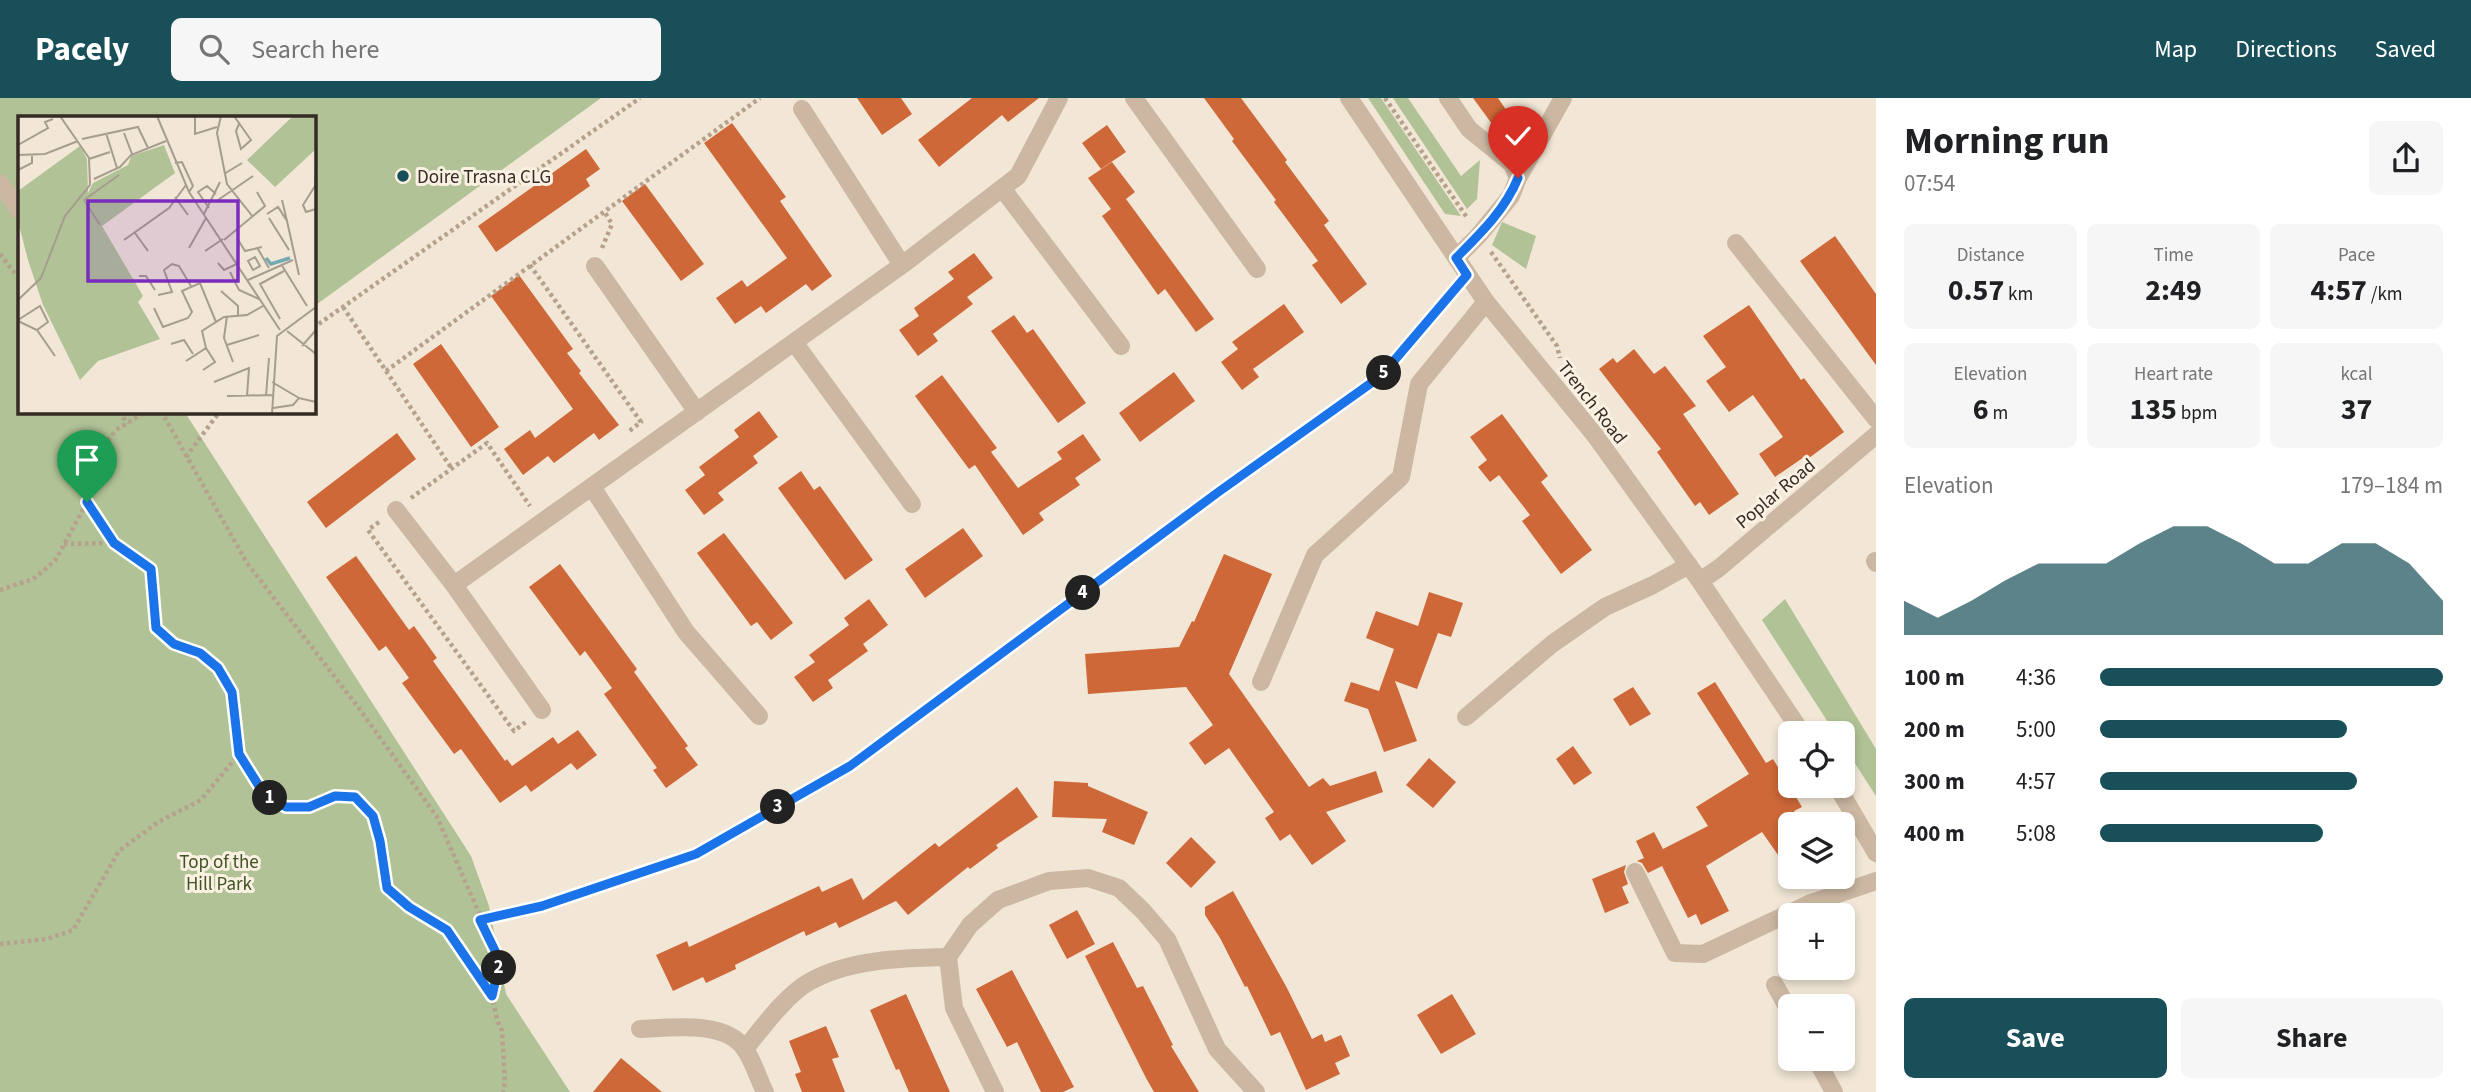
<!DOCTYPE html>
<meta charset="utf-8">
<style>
body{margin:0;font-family:"Source Sans 3",sans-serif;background:#f6f6f6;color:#202124;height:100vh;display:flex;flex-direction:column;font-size:26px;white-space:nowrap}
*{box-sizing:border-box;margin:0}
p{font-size:23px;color:#757577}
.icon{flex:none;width:38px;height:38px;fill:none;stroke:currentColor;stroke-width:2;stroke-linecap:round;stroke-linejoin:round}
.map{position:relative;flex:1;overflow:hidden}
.side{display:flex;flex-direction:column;background:#fff;width:595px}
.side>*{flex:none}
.buttons{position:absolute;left:1778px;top:623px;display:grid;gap:14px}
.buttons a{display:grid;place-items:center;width:77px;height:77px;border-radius:10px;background:#fff;box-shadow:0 4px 10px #0003;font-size:35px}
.pin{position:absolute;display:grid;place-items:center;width:60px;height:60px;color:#fff;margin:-72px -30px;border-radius:50% 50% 50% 0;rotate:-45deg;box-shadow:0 0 7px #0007}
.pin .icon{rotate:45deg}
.km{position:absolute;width:35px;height:35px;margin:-18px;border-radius:50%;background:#222;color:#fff;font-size:19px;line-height:35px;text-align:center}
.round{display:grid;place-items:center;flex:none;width:74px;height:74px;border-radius:10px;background:#f6f6f6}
.summary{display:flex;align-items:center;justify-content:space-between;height:119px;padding:0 28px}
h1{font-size:38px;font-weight:700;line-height:52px}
.metrics{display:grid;grid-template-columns:repeat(3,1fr);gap:10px;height:119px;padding:7px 28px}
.metrics div{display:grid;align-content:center;border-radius:10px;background:#f6f6f6;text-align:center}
.metrics b{font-size:30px;font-weight:700}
.metrics small{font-size:19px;font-weight:400}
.metrics p{font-size:19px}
.chart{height:196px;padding:14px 28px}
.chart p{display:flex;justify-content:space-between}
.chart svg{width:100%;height:126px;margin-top:7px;fill:#184f58;opacity:.7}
.primary-button{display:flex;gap:14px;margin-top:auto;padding:14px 28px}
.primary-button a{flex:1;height:80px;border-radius:10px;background:#184f58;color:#fff;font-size:28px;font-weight:700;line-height:80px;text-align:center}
.primary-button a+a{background:#f6f6f6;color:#202124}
ul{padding:0 28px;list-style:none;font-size:23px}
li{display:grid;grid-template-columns:112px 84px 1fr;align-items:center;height:52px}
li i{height:18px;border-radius:9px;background:#184f58}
header{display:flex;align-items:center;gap:42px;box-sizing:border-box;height:98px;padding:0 35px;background:#184f58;color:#fff}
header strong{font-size:33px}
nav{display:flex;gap:38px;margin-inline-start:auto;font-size:24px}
.search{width:490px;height:63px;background:#f6f6f6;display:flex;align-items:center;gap:18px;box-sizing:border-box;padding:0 24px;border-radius:10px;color:#757577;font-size:26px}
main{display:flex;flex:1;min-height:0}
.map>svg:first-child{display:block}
.green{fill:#b0c296}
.building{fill:#ce6838}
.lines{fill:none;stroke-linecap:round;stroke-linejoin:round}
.path{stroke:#b6a18c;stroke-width:4.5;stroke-dasharray:3.5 3.5;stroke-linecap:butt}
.minor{stroke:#cbb7a2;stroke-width:18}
.route-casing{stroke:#fff;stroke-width:14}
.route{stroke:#1a73e8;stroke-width:9}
.poi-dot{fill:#184f58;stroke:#faf1e2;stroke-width:2.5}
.labels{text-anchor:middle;stroke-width:6;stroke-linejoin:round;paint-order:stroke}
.poi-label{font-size:19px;fill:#352b25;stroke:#faf1e2;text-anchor:start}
.street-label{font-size:19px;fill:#352b25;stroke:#faf1e2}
.park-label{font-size:19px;fill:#405427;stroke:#faf1e2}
.inset-river{fill:none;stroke:#73aab1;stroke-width:3.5}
.inset-road{fill:none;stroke:#a69c8f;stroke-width:2}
.view{fill:#7b2cbf;fill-opacity:0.15;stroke:#7b2cbf;stroke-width:3.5}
.inset-edge{fill:none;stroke:#352b25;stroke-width:3.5}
</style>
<header>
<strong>Pacely</strong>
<div class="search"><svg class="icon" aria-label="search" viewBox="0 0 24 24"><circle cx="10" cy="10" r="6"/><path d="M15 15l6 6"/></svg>Search here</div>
<nav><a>Map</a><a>Directions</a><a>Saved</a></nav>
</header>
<main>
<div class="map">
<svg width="1876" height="994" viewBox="0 0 1876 994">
<rect width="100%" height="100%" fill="#f2e7d6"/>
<path class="green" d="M0,0h601l-288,209v-190h-294v294h165l287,445 18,50 17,88 64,98h-570z
M1368,0h13l80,118 -16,-2z
M1393,0h15l53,78 19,-16 -3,39 -10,10z
M1502,124l34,14 -10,33 -34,-24z
M1785,501l91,150v47l-33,-51v-12h-8l-73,-113z"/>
<path class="building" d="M857,0h44l11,16 -30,21z
M972,0h67l-31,24 -6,-7 -63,52 -21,-27z
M1204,0h37l46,62 -2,2 44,59 -5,4 43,59 -26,20 -29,-39 6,-4 -44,-59 2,-2 -44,-59 2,-2z
M1473,0h25l13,19 -16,11z
M732,25l54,74 -6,4 52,75 -20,15 -6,-7 -40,29 -5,-7 -26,18 -19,-26 26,-18 5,7 40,-29 -83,-115z
M1107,27l19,27 -25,17 -19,-26z
M586,51l14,20 -14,10 4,7 -94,66 -18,-26z
M1112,64l23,30 -9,7 88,120 -18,13 -31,-43 -7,6 -56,-79 9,-7 -23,-31z
M645,86l59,80 -23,17 -59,-80z
M1835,138l41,58v71l-76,-104z
M974,155l19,25 -26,19 6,7 -40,30 5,7 -20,15 -19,-26 20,-14 -5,-8 40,-29 -6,-7z
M519,177l54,74 -6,4 14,18 -2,2 40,52 -20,15 -5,-7 -40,30 -6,-7 -25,19 -19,-26 26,-19 5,8 38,-29 -82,-113z
M1284,206l20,28 -51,37 6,8 -17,13 -21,-28 17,-13 -6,-7z
M1749,207l52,75 3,-2 40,54 -35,26 -2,-3 -32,22 -16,-23 24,-17 -30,-42 -24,17 -23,-31 20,-14 -23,-31z
M1014,217l13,18 6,-4 53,74 -28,20 -67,-92z
M441,246l58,83 -28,20 -58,-83z
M1634,251l20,25 11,-8 31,40 -13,8 56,80 -30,21 -9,-13 -5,4 -38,-54 4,-3 -62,-80 14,-11 4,5z
M1174,274l21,29 -55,41 -21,-29z
M942,277l55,73 -6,4 27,36 44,-29 -5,-7 26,-18 18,26 -26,18 5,7 -41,28 5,7 -21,15 -48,-70 -6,4 -54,-73z
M759,313l19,26 -25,19 5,7 -40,30 6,7 -20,15 -19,-25 20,-15 -6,-8 40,-30 -5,-7z
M1502,316l46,62 -7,6 51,68 -31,24 -39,-53 8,-6 -31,-40 -9,7 -12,-15 9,-7 -17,-23z
M397,335l19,26 -90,69 -19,-26z
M801,373l13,19 6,-4 53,74 -28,20 -67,-92z
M963,430l20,28 -58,42 -20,-29z
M724,435l69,90 -22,17 -14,-18 -6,4 -54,-73z
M1224,456l48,20 -43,100 80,113 14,-9 7,8 46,-15 7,21 -57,20 20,29 -34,24 -22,-31 -10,7 -15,-23 9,-6 -45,-64 -24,17 -16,-22 24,-18 -27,-38 -98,7 -3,-40 94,-7 13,-26 2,1z
M356,458l53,74 5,-4 23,32 -4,3 72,100 2,-2 5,7 41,-29 5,7 20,-14 19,25 -20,15 -6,-7 -40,29 -5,-7 -26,18 -39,-54 -7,5 -52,-71 7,-5 -23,-32 -7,5 -53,-74z
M560,466l77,105 -3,3 54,74 -3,2 13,17 -32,23 -13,-18 4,-2 -53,-74 8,-6 -27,-37 -5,5 -51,-69z
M1429,494l34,11 -12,34 -13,-4 -21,56 -22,-8 22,60 -33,11 -16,-43 -24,-8 7,-19 28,9 15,-42 -28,-11 10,-27 42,15z
M869,501l19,26 -25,19 5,7 -40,29 5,8 -20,14 -19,-25 21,-15 -6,-7 40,-30 -5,-7z
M1715,584l51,81 7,-4 29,48 -8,4 8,13h-12v48l-28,-40 -56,34 23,45 -28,14 -5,-11 -8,4 -26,-52 -14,7 -6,-10 -5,-2 7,-3 -8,-17 18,-9 9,17 45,-23 -12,-19 53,-33 -52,-81z
M1633,589l18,27 -21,12 -17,-27z
M1573,648l19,27 -18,12 -18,-26z
M1429,660l27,24 -23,26 -27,-23z
M1054,683l34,2v3l60,26 -14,33 -32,-13 5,-13 -55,-2z
M1017,689l21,30 -42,28 2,3 -28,21 -2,-2 -60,48 -12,-14 -57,27 -3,-6 -30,14 -2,-5 -69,34 1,4 -30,14 -3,-6 -30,14 -17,-36 31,-14 2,6 130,-61 3,6 30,-14 11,22 72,-57 4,4z
M1191,739l25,25 -25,26 -25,-25z
M1626,767l-2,7 4,12 -6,3 7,16 -24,10 -13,-34z
M1233,793l54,97 25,51 10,-5 3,8 16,-7 9,21 -15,7 5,11 -34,16 -26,-58 -9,4 -24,-50 -2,1 -25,-49 -15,-23v-8z
M1077,812l18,34 -28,15 -18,-34z
M1113,844l24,46 6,-2 30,59 -2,1 28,46h-45l-8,-14 -61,-122z
M1012,872l62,117 -11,5h-22l-24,-50 -10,5 -31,-58z
M906,896l21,47 23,51h-41l-10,-23 -3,1 -26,-60z
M1452,896l24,40 -35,20 -24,-39z
M826,928l13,31 -7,2 13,33h-43l-7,-18 6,-2 -12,-31z
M621,960l41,34h-69z"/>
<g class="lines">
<path class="path" d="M1385,0l83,121
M602,150l10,-24 -8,-13
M1491,154l66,94 3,12
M0,156l19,25
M530,167l111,157 -13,10
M343,209l109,162
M313,230l327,-230
M386,273l374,-273
M120,313l7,13
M161,313l86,152 114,148 76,106 63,144 -8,35
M186,359l34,-46
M411,400l76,-55 43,63
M87,404l27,41 37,26 5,59 18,16 26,9 18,15 14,24 7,62 25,40 22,13h23l26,-11 20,1 18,19 7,25 7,47 22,19 38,23 45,66 5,24 5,11 3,51 -2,10
M379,424l-11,8 146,201 13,-10
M64,446l49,-1
M0,492l33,-11 22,-18 32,-59 13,-51 16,-21 31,-19
M480,822l62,-14 154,-52 154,-88 367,-273 164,-117 73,-86
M0,846l47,-5 26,-9 46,-79 39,-29 43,-22 38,-46"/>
<path class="minor" d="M1134,0l123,171
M1349,0l137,204 108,132 106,147 102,152
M1448,0l21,31 43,35 6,14
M802,11l100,156
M0,85l19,27
M1002,90l119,158
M1736,145l140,176
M1456,160l23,-23 32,-39 7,-18 45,-80
M595,168l102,146
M794,244l118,162
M592,389l94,145 73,84
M396,412l58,75 88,125
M1875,463l1,2
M1700,483l19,-13 157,-133
M454,487l448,-320 116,-89 41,-78
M1261,584l54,-127 86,-78 18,-93 67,-82
M1466,619l86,-73 53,-37 48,-22 36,-20
M1837,688l39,67
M1635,774l40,81 28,1 108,-51 65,-22
M1775,887l15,27
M640,931c30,-1 84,-9 104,19 9,12 14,30 21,44
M745,951c17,-21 41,-54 64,-67 40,-23 94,-24 139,-25
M1816,961l18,33
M995,994l-41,-84 -6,-51 22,-32 28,-25 51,-19 39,-3 31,10 24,23 24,28 50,110 39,43"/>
</g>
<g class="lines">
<defs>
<path id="route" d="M87,404l27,41 37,26 5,59 18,16 26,9 18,15 14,24 7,62 25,40 22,13h23l26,-11 20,1 18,19 7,25 7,47 22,19 38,23 45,66 8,-35 -20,-41 62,-14 154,-52 154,-88 367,-273 164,-117 86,-101 -11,-17c24,-24 49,-48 62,-80"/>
</defs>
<use href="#route" class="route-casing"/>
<use href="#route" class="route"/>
</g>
<circle class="poi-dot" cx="403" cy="78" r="7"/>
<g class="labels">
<g class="poi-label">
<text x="417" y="85">Doire Trasna CLG</text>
</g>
<g class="street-label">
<text transform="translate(1593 304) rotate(52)" y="7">Trench Road</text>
<text transform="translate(1775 395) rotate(-40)" y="7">Poplar Road</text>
</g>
<g class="park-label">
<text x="219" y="770">Top of the<tspan x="219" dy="22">Hill Park</tspan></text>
</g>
</g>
<g transform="translate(18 18)">
<rect width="298" height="298" fill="#f2e7d6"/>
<path d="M275,0h22v34l-40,37 -28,-27zM146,29l11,28 -73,53 41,70 -5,6 22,37 -62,22 -18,19 -37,-75 -15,-45 -10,-39v-30l62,-45 7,13 1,34 5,-10 35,-18 3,-9z" fill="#b0c296"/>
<path class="inset-river" d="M248,142l5,6 19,-6"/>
<path class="inset-road" d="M139,0l32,76 91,138M177,0v18l22,-7M203,0l-4,17 10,51 26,33M216,0l17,24 -10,9 -5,-18 3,-7M88,17l11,35M106,17l8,21M64,23l56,-12 10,21M0,29l30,-17 -3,-6 8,-3M0,39l27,-1 33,-13M71,43l21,-7M298,46l-1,24 -12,19 3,7 10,-3M157,47l7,-1 11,24 -4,6M0,54l14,-7v-7M206,58l18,-11M76,63l26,-12 11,-12 35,-14M157,81l13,18M200,84l35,-24M264,84l5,21M191,92l-11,-16 9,-6 9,8M186,98l16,-32M249,98l11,-7 9,14 12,54M251,102l20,32M82,109l-16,-25 35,-25M117,117l13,18M219,122l8,13 17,-4M106,124l45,-32 17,-23M206,124l41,-34 -8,-14M171,132l17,-30M240,133l11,19M187,135l18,-12M237,141l5,9 -7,4 -5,-9zM200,147l6,7 15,-7M263,148l26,42M212,156l9,18 20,9M121,160h7l9,14M230,164l45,-20M203,175l17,15v9M140,179l14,-3 -8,-22 8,-6 7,2 12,20M0,184l23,-22 24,-62 25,-31 -1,-27 -29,-42M136,192l9,19 25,-9 4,-6 -10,-21 18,-8 16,39M209,200l-3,22 9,24M262,203l-20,-35 24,-13M0,204l22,-14 8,16 -11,8M0,205l19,9 18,26M269,215l29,23M153,228l13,-4 9,14M209,229l32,-10M284,230l14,-16M168,245l20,-13 -4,-17 22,-14 23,-2 16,-9M185,254l12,-8 -9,-14M196,266l35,-14 -2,28M254,266l27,16M209,280l46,-1M248,280l3,-38M255,292l20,-3 6,-7 17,4M254,298l5,-78 39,-29"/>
<path class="view" d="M70,85h150v80h-150z"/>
<rect width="298" height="298" class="inset-edge"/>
</g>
</svg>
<div class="buttons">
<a><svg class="icon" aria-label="locate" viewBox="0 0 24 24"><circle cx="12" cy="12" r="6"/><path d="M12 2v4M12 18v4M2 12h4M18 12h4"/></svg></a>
<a><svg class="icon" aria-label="layers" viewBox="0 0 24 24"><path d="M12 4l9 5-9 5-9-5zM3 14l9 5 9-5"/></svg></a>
<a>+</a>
<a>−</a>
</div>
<div class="pin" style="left:87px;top:404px;background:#1e9e55"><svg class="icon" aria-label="arrive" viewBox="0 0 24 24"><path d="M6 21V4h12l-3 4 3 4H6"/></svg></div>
<div class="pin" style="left:1518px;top:80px;background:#d93025"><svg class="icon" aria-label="check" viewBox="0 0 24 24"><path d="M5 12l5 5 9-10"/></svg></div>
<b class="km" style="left:270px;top:700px">1</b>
<b class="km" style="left:499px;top:870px">2</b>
<b class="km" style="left:778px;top:709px">3</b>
<b class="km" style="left:1083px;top:495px">4</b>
<b class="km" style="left:1384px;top:275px">5</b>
</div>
<section class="side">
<div class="summary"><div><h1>Morning run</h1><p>07:54</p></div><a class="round"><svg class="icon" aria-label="share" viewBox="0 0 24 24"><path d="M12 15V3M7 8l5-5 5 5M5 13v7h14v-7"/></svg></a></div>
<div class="metrics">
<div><p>Distance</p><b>0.57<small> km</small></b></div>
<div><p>Time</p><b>2:49</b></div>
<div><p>Pace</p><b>4:57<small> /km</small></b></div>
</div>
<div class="metrics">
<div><p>Elevation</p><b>6<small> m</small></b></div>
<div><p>Heart rate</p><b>135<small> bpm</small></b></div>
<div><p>kcal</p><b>37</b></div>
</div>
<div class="chart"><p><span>Elevation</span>179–184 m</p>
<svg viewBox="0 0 160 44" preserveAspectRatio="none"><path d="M0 44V32L10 38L20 32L30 25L40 19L50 19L60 19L70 12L80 6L90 6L100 12L110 19L120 19L130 12L140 12L150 19L160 32V44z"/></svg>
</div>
<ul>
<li><b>100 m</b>4:36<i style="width:100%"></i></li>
<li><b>200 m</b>5:00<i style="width:72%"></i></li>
<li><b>300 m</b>4:57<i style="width:75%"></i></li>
<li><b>400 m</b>5:08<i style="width:65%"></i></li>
</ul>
<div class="primary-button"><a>Save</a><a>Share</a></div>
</section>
</main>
